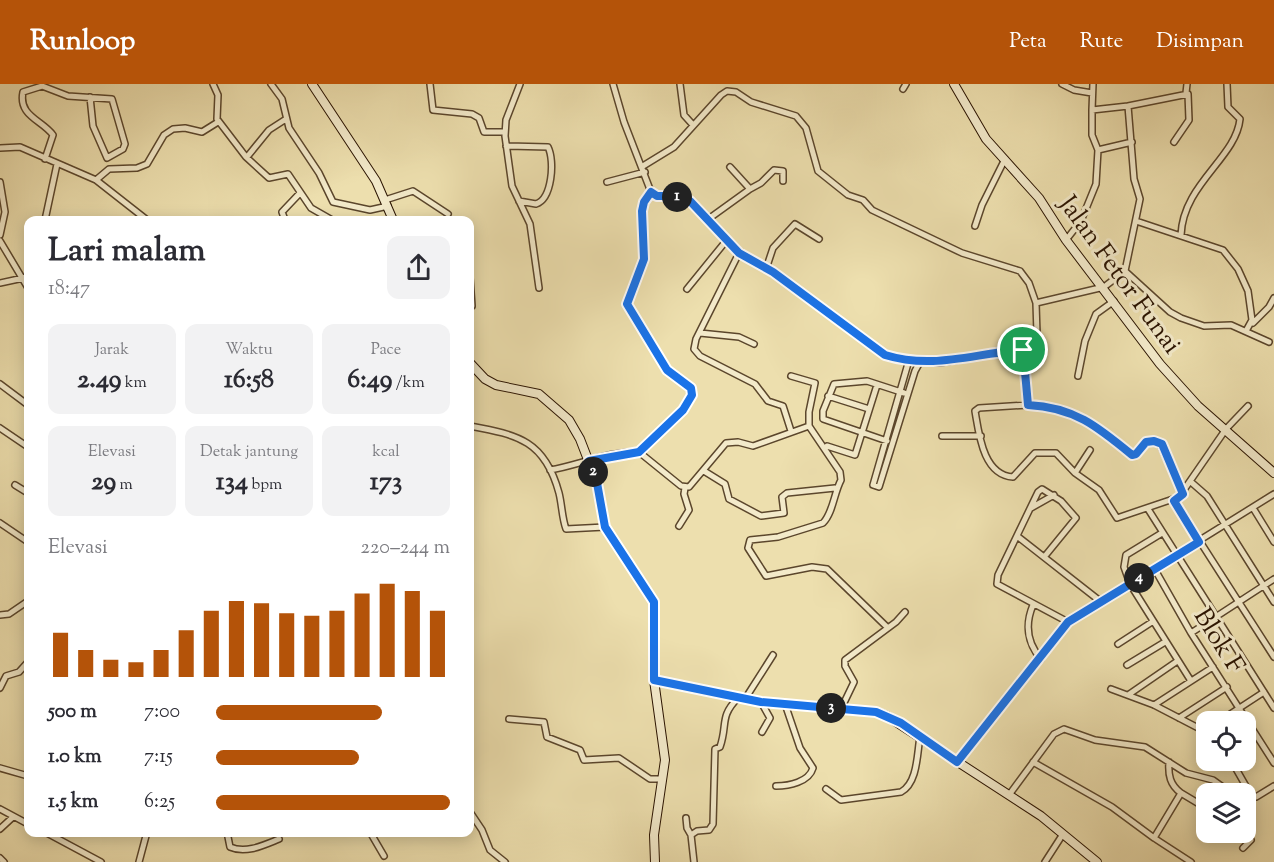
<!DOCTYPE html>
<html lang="id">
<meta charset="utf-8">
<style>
body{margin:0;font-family:"Sorts Mill Goudy",serif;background:#f2f2f3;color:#2b2b33;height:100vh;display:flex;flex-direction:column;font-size:22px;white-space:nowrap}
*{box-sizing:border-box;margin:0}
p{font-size:20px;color:#7c7c81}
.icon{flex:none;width:33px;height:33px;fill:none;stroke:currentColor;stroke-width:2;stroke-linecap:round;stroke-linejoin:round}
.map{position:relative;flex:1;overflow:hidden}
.drawer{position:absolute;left:24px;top:132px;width:450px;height:621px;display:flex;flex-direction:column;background:#fff;border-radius:12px;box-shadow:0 3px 15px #0003}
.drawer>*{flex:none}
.controls{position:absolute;left:1196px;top:627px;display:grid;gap:12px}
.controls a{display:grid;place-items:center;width:60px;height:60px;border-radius:12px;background:#fff;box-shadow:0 3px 15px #0003;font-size:30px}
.pin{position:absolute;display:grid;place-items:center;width:51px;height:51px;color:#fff;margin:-26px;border:3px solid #fff;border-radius:50%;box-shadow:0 2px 6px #0007}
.km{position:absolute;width:30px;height:30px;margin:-15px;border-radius:50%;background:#222;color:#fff;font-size:16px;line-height:30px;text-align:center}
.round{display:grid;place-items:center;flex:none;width:63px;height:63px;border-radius:12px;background:#f2f2f3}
.summary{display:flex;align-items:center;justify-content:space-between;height:102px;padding:0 24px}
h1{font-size:33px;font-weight:700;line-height:45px}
.stats{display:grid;grid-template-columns:repeat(3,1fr);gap:9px;height:102px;padding:6px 24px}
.stats div{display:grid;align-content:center;border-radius:12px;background:#f2f2f3;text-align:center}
.stats b{font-size:26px;font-weight:700}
.stats small{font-size:16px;font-weight:400}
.stats p{font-size:16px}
.chart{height:168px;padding:12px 24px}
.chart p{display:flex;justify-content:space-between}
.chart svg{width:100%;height:108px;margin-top:6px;stroke:#b45309;stroke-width:6}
ul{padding:0 24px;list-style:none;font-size:20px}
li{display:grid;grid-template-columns:96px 72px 1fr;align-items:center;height:45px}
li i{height:15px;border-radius:8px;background:#b45309}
header{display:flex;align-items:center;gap:36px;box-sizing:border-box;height:84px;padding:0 30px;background:#b45309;color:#fff}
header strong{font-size:28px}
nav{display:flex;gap:33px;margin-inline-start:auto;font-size:21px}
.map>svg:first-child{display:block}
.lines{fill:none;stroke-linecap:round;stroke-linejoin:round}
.street-casing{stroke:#5b462c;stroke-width:8}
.secondary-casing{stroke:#2a1300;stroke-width:10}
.street{stroke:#f3eaca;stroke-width:5}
.secondary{stroke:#f3eaca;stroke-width:8}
.route-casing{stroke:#fff;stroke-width:12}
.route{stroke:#1a73e8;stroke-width:8}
.labels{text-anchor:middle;stroke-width:6;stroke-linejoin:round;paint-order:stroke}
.street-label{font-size:26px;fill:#2a1300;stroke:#f3eaca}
</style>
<header>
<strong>Runloop</strong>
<nav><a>Peta</a><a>Rute</a><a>Disimpan</a></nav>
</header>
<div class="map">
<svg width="1274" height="778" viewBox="0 0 1274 778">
<rect width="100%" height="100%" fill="#eddfae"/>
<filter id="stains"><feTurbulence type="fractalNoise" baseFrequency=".00333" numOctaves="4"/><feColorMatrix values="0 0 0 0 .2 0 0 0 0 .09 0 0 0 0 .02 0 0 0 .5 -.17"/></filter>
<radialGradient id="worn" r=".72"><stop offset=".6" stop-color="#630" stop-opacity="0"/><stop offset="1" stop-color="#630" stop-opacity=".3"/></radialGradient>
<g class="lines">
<defs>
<path id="street" d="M213,0l5,11 -1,24 29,38 23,21 19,-4 23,34 21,12
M271,0l11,15 7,29 30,45 14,29 37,8 18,-4
M430,0l3,26 39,4 7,4 5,14h21
M520,0l-14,36 -1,16 7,50 18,38 9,64
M613,0l11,38 27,70 6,4h16l17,5 49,52 34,19 112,83 15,4 39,4 87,-14 11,-15 -1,-31 68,-16 21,-16 15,-72 -6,-20 -6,-73 60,-12 1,26 -15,22
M680,0l4,31 9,10
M1062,0l12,6 18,3
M1093,0l-1,26 36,-4
M903,5l3,-5
M1186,9l1,-9
M1092,26v25l6,15
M506,62l42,1c7,14 4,52 -12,57l-17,-3
M0,64l20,-1 76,33 51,40
M247,73l22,-27 17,-11
M45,75l8,-24c-11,-15 -35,-19 -30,-43l19,-6 26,10 44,3 13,45 -2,5 -16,9 -14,-32 -3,-29
M643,82l31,-19 47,-52 6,-4 9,1 15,10 45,14 10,12 12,43 30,24 15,5 9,10 90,43 58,18 9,12 7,20
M96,96l13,-11 28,-1 10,-4 17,-29 9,-6 12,-1 17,4 16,-10
M0,98l5,30 -5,23
M607,98l38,-10
M750,105l11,-6 13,-13 9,1v10
M385,116l28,-9 35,23
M45,136l12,-56
M285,136l-3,-8 18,-19
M707,136l43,-31 -20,-22
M1136,137l87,29 15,19 10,22 4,29 -6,11
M975,142l7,-21 23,-46
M1181,151c2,-51 55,-77 59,-116l-12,-12 -1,-23
M1066,156l15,-19 15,-37 2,-34 34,-8
M0,157l28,47
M739,169l-43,86 -2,10 6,7 55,28 13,17 15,5 8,25
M766,185l7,-21 22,-24 24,15
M1125,187l45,41 11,6 23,8 27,-1 38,17
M470,194l2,28
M0,199l28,-6
M687,205l39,-48
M1253,239l16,-16 5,-9
M700,249l39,4 15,7
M1023,266l5,55 -49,3 -4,3c4,23 8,64 38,66l22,-24h21l19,20 24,17 18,28 62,-21 47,-68 22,-23
M909,276l-36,125 6,2 36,-116 5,-9
M791,292l24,7 -6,29v14l31,46 1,8c-7,13 -8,33 -18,43l-45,14 -28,3 -2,8 18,28 46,-9 15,2 61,59
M1078,292l7,-35 11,-27 18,-13
M0,300l28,21
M828,312l41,13
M1028,321l14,1 41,12 50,37 11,-12 15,-1 24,52
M470,342c49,9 75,15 89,67 3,12 3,25 7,36l39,-2
M0,344l28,19
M942,352h39
M887,357l-64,-22v-8l11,-27 33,-3 37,12
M827,362l28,9 22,-70
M639,368l44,-42 10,-19 -26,-21 -40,-66 17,-45 -2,-48 2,-9 7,-10
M550,386c29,-5 59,-19 89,-18l42,34 8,1 37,-44 12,-1 15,4 56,-20
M704,387l21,13 4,15 32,17 23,-3 -2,-16 5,-4 48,-5
M1075,389l15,-23
M1191,398l16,14 67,106
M15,401l13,8
M1174,417l100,156
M1031,424l23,-13
M1253,424l21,34
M1148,425l126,199
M0,439l28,19
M679,442l10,-16 -5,-16 1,-6
M1162,449l-36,22 -2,12 6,17 61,97
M1017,452l83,65
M1045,472l31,-38 -15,-17 -19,-12 -4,3 -40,83 -1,9 71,38
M1154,484l37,65 83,130
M1033,521c-8,19 -6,38 8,54
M0,531l9,-1 19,-13
M1191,549l83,-54
M1118,560l34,-22
M1127,581l38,-23
M0,604l6,-12 13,-4 9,-10
M1111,605l43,16 52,27
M1128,611l48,-33
M745,615l28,-44
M761,618l9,16 -8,14
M1154,621l59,-38
M841,625l13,-27 -9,-16v-6l51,-38 9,-10
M1179,634l48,-31
M509,635l35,3 3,15 33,13 4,10 35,-2 31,21h13
M1218,638l46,-30
M1231,676l20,35
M957,678l111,-140 206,-128
M1033,678l79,45 42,31
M1169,678c-1,13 1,23 12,31l-27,45 37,24
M0,684l28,8
M776,702c13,0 33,-4 37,-18l-13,-20 -15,-44
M826,705l15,11 60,-8c17,-9 16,-39 19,-55
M1181,709l25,15
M1009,711l45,-61 10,-5 31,11 50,7 41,26 27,7 14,10 13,4
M1245,711l11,2 18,-11
M0,725l28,15
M470,728l12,18 8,20 15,12
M686,734l1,10 4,7
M0,745l13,-12
M45,748l56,30
M227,748l3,15c16,7 34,-2 49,-8
M370,748l14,24
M1243,764l8,-8 -6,-8
M0,774l4,4
M139,778l8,-30
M694,778l-3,-27 6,-4 12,-1 4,-6 2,-75 5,-2c8,-23 -1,-30 18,-49
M1045,778l18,-28"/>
<path id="secondary" d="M312,0l64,97 17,39
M954,0l32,55 53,59 27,42 94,124 38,42 76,67
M470,279l15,16 11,6 43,9 30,26 11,19 17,44 8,44 49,75v78l11,80 -11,75 1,27
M654,596l107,22 115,10 11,4 154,100 56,46"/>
</defs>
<use href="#street" class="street-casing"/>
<use href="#secondary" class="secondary-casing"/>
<use href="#street" class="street"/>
<use href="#secondary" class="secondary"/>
</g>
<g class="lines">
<defs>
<path id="route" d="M651,108l6,4h16l17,5 49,52 34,19 112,83c49,15 89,-2 138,-5l5,55c46,2 70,22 104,50l4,-1 10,-12 8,-1 8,3 21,50 -9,7 25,41 -131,80 -111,140 -56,-39 -25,-11 -115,-10 -107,-22v-78l-49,-75 -8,-44 -8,-22 50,-9 44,-42 9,-15 -1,-7 -24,-18 -40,-66 17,-45 -2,-48 2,-9z"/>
</defs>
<use href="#route" class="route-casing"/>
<use href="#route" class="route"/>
</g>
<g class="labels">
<g class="street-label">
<text transform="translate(1121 190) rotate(54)" y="9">Jalan Fetor Funai</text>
<text transform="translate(1220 556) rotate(58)" y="9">Blok F</text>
</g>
</g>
<rect width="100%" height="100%" filter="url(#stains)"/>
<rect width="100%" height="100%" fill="url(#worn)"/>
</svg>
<div class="controls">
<a><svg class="icon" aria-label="locate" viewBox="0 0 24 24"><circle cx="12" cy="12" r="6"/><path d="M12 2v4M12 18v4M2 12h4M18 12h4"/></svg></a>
<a><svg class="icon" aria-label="layers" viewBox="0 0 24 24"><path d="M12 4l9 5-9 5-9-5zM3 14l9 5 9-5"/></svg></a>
</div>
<div class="pin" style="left:1023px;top:266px;background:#1e9e55"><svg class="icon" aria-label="arrive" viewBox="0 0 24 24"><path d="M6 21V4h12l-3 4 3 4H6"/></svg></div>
<b class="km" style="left:677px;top:113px">1</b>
<b class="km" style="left:593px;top:388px">2</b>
<b class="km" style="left:831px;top:624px">3</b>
<b class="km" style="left:1139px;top:494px">4</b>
<section class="drawer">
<div class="summary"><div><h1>Lari malam</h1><p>18:47</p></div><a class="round"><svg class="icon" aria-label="share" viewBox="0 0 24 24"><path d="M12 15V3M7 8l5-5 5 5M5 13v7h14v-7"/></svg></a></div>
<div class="stats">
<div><p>Jarak</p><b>2.49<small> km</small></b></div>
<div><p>Waktu</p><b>16:58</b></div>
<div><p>Pace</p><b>6:49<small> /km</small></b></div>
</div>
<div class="stats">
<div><p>Elevasi</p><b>29<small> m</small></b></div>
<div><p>Detak jantung</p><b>134<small> bpm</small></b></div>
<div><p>kcal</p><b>173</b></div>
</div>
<div class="chart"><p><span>Elevasi</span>220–244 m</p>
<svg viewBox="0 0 160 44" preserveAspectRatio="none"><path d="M5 44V26M15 44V33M25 44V37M35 44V38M45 44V33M55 44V25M65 44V17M75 44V13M85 44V14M95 44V18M105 44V19M115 44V17M125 44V10M135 44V6M145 44V9M155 44V17"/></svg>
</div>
<ul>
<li><b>500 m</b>7:00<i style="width:71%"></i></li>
<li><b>1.0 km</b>7:15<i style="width:61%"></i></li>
<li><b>1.5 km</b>6:25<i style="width:100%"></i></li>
</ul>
</section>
</div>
